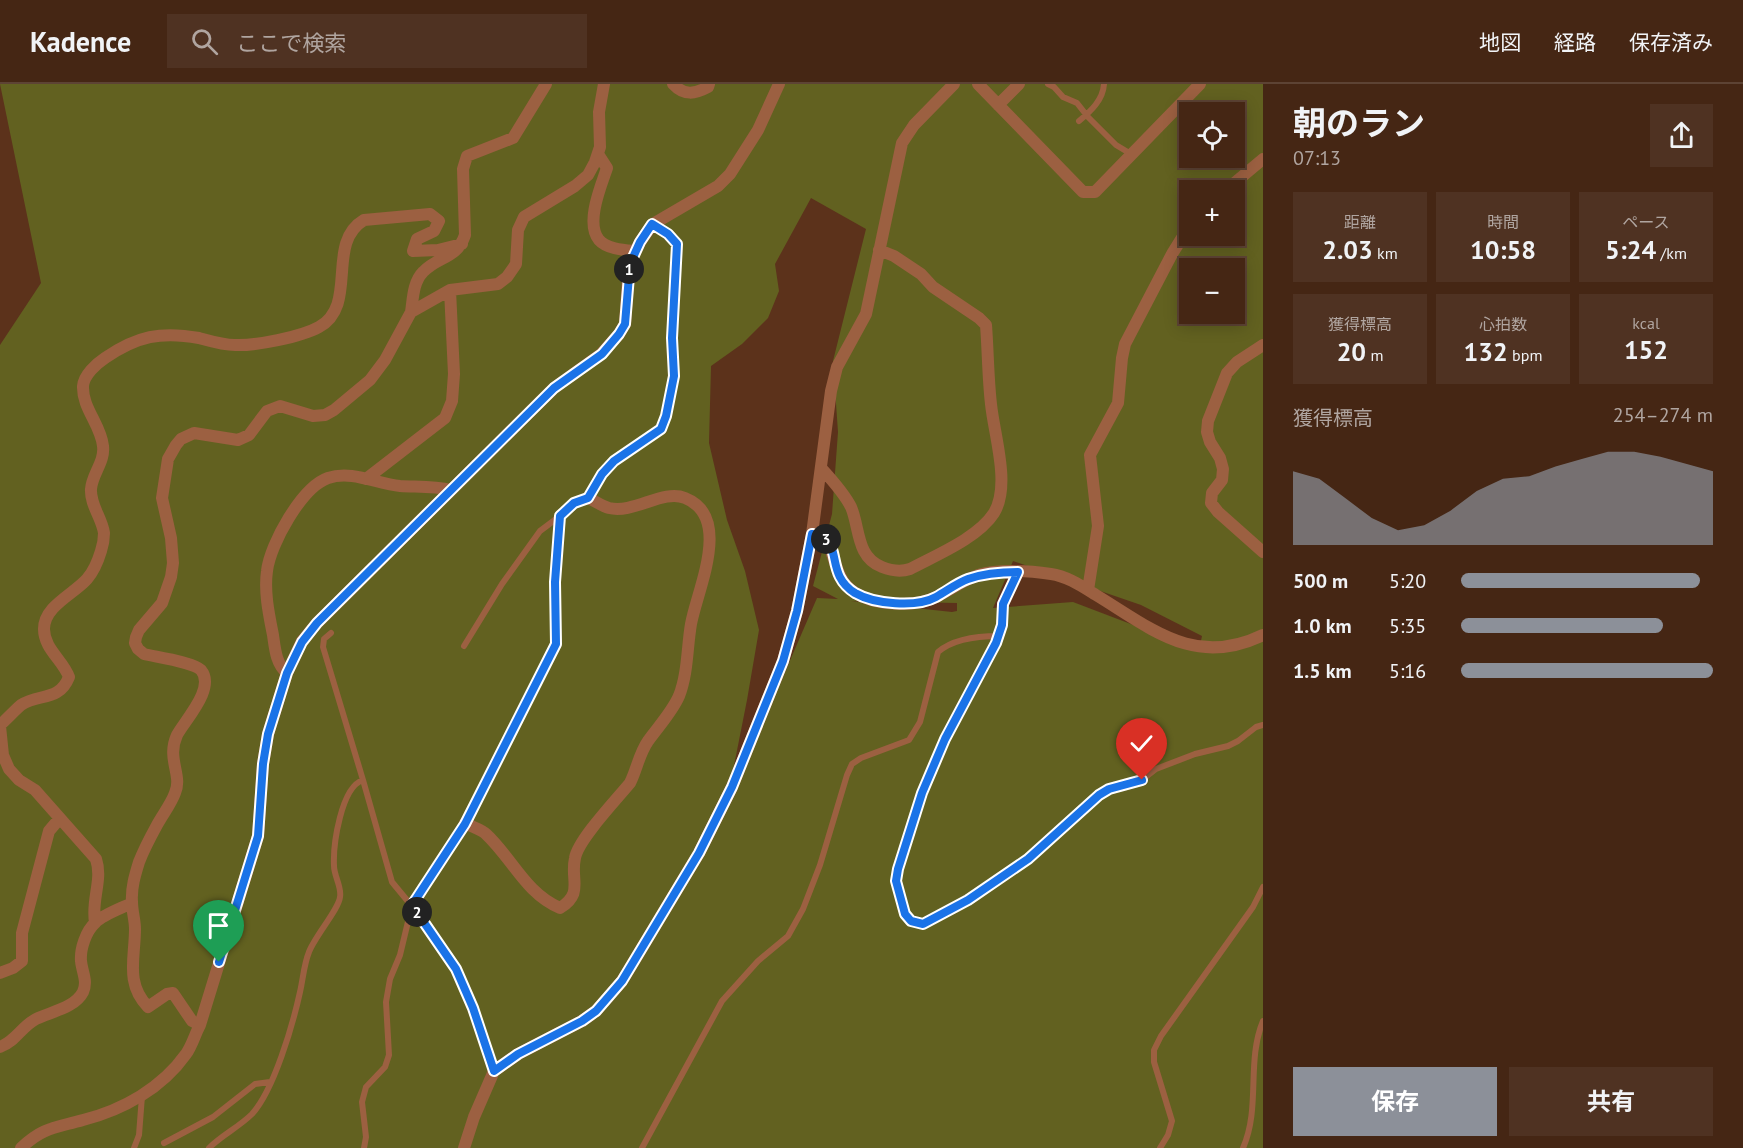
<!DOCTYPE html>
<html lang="ja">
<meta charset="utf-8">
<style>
body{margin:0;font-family:"PT Sans","Noto Sans JP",sans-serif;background:#4f3222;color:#f1f3f6;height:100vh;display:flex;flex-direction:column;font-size:22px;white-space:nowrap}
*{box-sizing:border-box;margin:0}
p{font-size:20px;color:#b0a5a0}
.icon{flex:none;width:33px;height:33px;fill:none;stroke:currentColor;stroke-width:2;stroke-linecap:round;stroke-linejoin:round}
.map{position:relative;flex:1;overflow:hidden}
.drawer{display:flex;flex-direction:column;background:#452614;width:480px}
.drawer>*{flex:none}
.tools{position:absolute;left:1179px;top:18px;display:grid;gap:12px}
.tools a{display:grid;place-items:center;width:66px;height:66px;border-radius:0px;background:#452614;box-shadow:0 3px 15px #0003,0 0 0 2px #5d4334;font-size:30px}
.pin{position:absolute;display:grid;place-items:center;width:51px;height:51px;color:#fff;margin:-62px -26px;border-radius:50% 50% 50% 0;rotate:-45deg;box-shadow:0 0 6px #0007}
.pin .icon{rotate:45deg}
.km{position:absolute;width:30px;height:30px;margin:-15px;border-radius:50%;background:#222;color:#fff;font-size:16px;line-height:30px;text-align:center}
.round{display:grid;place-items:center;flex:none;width:63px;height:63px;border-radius:0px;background:#4f3222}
.headline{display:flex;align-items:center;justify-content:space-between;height:102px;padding:0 30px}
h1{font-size:33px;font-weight:700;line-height:45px}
.stats{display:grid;grid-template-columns:repeat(3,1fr);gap:9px;height:102px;padding:6px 30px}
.stats div{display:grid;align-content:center;border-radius:0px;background:#4f3222;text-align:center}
.stats b{font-size:26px;font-weight:700}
.stats small{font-size:16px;font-weight:400}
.stats p{font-size:16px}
.chart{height:168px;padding:12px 30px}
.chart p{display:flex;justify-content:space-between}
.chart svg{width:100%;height:108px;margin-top:6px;fill:#8c9099;opacity:.7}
.button{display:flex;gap:12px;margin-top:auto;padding:12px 30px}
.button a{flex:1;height:69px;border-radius:0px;background:#8c9099;color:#fff;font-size:24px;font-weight:700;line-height:69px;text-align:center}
.button a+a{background:#4f3222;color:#f1f3f6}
ul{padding:0 30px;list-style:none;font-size:20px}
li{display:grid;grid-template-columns:96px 72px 1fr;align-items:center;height:45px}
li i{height:15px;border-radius:8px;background:#8c9099}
header{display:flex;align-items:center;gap:36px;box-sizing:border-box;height:84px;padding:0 30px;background:#452614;border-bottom:2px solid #5d4334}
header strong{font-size:28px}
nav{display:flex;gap:33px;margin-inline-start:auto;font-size:21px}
.search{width:420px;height:54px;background:#4f3222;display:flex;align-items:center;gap:15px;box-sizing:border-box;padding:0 21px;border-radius:0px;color:#b0a5a0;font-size:22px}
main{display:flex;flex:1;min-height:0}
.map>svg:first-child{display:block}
.green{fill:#626120;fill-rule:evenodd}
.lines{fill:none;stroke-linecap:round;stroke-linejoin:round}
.service{stroke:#9c6041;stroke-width:6}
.minor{stroke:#9c6041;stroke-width:12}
.route-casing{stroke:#fff;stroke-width:12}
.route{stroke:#1a73e8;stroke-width:8}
</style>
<header>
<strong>Kadence</strong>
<div class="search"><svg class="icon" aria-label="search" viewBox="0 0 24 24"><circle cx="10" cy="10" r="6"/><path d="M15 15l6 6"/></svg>ここで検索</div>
<nav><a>地図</a><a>経路</a><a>保存済み</a></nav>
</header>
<main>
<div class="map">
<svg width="1263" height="1064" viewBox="0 0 1263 1064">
<rect width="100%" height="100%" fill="#5c321b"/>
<path class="green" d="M0,0h1263v1064h-1263v-803l41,-62zM1190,28h44v46h-44zM1190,106h44v46h-44zM811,114l55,31 -33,132 5,71 -6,82 -19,72 25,13 -21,-1 -92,213 22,-111 12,-70 -14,-59 -18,-51 -18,-77 2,-77 31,-22 26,-26 11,-27 -4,-27zM1190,184h44v46h-44zM1013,477l128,44 61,31 -3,14 -126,-48 -80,6zM851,517l106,2v8l-5,1z"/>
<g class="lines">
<path class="service" d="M1048,0l6,3 9,10 14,6 11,14 28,28 15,9
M1079,37c12,-10 24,-21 25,-37
M1019,488l-16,32 -1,21 -6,18 -51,96 -23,54 -24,76 -2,12 9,33 6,7 12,3 45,-24 60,-41 81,-70 33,-9 14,-11 39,-15 33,-8 10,-5 18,-14 7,-2
M331,549l-7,6 -1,8 40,133
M464,562l38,-62 38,-53 20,-15
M164,1059l49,-26 42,-33 15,-2
M134,1064l5,-13 3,-39
M209,1064c13,-13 30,-21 43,-34 22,-24 41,-90 48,-122 3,-13 4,-28 9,-40 6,-16 30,-43 31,-55 2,-10 -6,-21 -6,-31 -1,-21 7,-79 29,-86l29,102 33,40 31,47 17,39 21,63
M364,1064l2,-11 -4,-35 4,-15 19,-20 4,-12 -3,-53 4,-23 10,-24 12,-50 53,-82 92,-179 -2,-62 5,-66 15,-13 13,-5 14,-24 12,-13 47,-32 5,-13 8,-40 -2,-39 5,-92 -9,-11 -15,-10
M642,1064l80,-147 36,-40 30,-25 15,-27 17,-44 27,-90 5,-11 9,-6 48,-18 11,-18 18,-70c15,-13 42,-16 61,-16
M1160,1064l8,-13 4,-14 -18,-59v-12l7,-14 92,-129 10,-20
M1243,1064c18,-41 3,-86 20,-127"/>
<path class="minor" d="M673,0c11,12 22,10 35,3l1,-3
M978,0l105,108h12l105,-108
M998,21l21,-21
M598,70l9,14c-6,18 -22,55 -8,72 8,9 25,10 36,11
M1226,106l37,-31
M411,228c2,-13 2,-30 12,-40 15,-16 34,-13 42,-37l-2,-66 4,-13 46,-18 33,-54
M1263,261l-26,17 -10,11 -19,48 -1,11 3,10 10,16 3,11 -1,11 -10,13 -1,10 7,9 45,40
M822,385c10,11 22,24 29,38 9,21 5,50 31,60 10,4 19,5 28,2 26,-14 68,-31 84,-56 17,-28 0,-78 -3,-109 -3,-26 -3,-53 -5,-79l-7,-7 -46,-31 -12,-13 -27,-18 -15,-6
M366,395l79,-61 7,-17 2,-27 -4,-84
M812,450c4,1 10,1 13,4 5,4 6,11 7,16 8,25 12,37 39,46 18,5 45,6 63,-2 15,-7 28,-17 44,-23 22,-6 51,-4 73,-1 16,2 32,13 45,21 56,34 99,73 167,40
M1088,506l10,-64 -8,-71 28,-52 4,-45 3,-14 47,-90 18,-29
M287,589c-11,-9 -12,-24 -14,-38 -4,-20 -9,-43 -6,-64 3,-27 35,-84 61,-93 24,-8 49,6 72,8 18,1 34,0 51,4
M0,641c7,-6 14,-14 21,-20 18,-12 38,-3 48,-28 -6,-17 -25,-28 -25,-48 0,-23 30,-35 43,-50 7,-8 11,-18 14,-28 2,-6 3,-12 3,-18 -2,-15 -14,-28 -13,-44 1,-15 14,-27 12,-43 -2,-21 -21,-38 -20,-60 1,-11 13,-22 22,-28 32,-22 56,-27 94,-20 11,3 24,7 36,7 20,1 66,-8 84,-18 40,-22 6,-84 45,-107l66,-6 9,7 -5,10 -17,8 -4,12 25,-1 24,-6
M0,642l3,29 6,14 10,11 16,10 61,69c7,21 -5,41 -1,63
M465,739c7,4 16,6 21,11 26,24 40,60 74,74 24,-15 10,-28 15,-50 3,-18 41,-58 55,-75 7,-14 9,-29 18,-42 10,-14 24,-29 31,-45 9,-23 8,-49 12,-72 6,-34 42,-107 -6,-126 -22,-9 -51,16 -76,10 -7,-2 -14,-7 -21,-10
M0,889l13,-5 9,-7v-28l27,-102 11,-13
M200,941l-8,-4 -19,-28 -6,1 -19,13c-23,-24 -13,-49 -13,-78 0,-9 -3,-18 -3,-27 -1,-14 3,-27 7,-40 5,-13 12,-26 18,-37 6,-11 14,-21 18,-32 8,-18 -9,-34 2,-58 8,-15 39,-47 24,-65 -8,-8 -45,-13 -57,-16l-6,-5 -3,-6 1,-6 3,-7 23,-27 9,-26 2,-14 -2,-25 -9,-40 6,-39 8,-14 5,-6 13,-6 44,7 11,-5 18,-24 13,-5 33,10 12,-1 9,-5 36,-30 15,-20 26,-48 39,-22 48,-6 9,-7 9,-13 2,-34 6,-13 51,-31 13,-11 7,-13 5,-15 -1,-35 5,-28
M0,963c16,-6 21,-20 36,-28 14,-7 39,-11 47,-27 5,-11 -1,-20 -2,-31 -1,-12 5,-30 14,-38 7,-8 27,-15 37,-20
M21,1064c22,-21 34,-20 62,-28 40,-10 79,-32 103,-66 6,-8 9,-20 14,-29l58,-189 5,-72 5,-30 19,-61 15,-32 15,-18 237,-235 47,-34 18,-20 6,-10 4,-60 11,-22 13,-18 65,-38 12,-12 28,-44 21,-46
M464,1064l10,-31 20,-46 24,-17 64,-33 14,-10 26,-30 77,-128 33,-66 51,-126 14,-50 15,-77 19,-143 6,-24 29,-53 36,-171 12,-18 40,-41"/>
</g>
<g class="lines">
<defs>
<path id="route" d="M219,878l39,-126 5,-72 5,-30 19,-61 15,-31 15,-19 237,-235 48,-34 17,-20 6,-10 5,-60 10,-22 12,-18 16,10 9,10 -5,94 2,38 -8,40 -5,13 -47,32 -12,13 -14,24 -14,5 -14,13 -5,66 1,62 -91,180 -53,81 44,64 17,39 21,63 24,-17 64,-33 14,-10 26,-30 77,-128 33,-66 51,-126 14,-50 15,-77c5,1 10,1 13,4 15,13 3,38 30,55 19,11 61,15 81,4 11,-6 21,-14 32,-18 17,-6 33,-7 50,-7l-15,32 -1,21 -6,18 -51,96 -23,54 -24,76 -2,12 9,33 6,7 12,3 45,-24 60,-41 71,-64 10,-6 33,-9"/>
</defs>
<use href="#route" class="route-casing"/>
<use href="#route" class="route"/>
</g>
</svg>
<div class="tools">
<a><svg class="icon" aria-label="locate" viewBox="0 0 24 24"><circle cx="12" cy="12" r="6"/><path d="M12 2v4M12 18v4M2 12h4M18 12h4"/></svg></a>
<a>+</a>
<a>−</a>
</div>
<div class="pin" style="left:219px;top:878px;background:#1e9e55"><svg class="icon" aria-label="arrive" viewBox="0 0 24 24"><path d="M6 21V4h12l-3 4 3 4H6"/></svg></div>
<div class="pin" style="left:1142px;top:696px;background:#d93025"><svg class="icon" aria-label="check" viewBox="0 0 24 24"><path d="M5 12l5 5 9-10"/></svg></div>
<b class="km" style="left:629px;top:185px">1</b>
<b class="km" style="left:417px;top:828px">2</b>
<b class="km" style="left:826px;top:455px">3</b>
</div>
<section class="drawer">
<div class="headline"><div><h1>朝のラン</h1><p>07:13</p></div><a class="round"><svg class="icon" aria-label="share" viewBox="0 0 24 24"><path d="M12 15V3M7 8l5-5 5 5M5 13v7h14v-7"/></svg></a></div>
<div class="stats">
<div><p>距離</p><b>2.03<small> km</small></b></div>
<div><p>時間</p><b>10:58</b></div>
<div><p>ペース</p><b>5:24<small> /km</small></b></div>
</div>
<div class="stats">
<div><p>獲得標高</p><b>20<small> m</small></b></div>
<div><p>心拍数</p><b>132<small> bpm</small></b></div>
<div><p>kcal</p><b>152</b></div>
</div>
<div class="chart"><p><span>獲得標高</span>254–274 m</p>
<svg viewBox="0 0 160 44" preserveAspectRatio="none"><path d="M0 44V14L10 17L20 25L30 33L40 38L50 36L60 30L70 22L80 17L90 16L100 12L110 9L120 6L130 6L140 8L150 11L160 14V44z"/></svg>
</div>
<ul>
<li><b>500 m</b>5:20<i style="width:95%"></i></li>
<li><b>1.0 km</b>5:35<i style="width:80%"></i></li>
<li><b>1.5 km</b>5:16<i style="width:100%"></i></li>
</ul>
<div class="button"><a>保存</a><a>共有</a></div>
</section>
</main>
